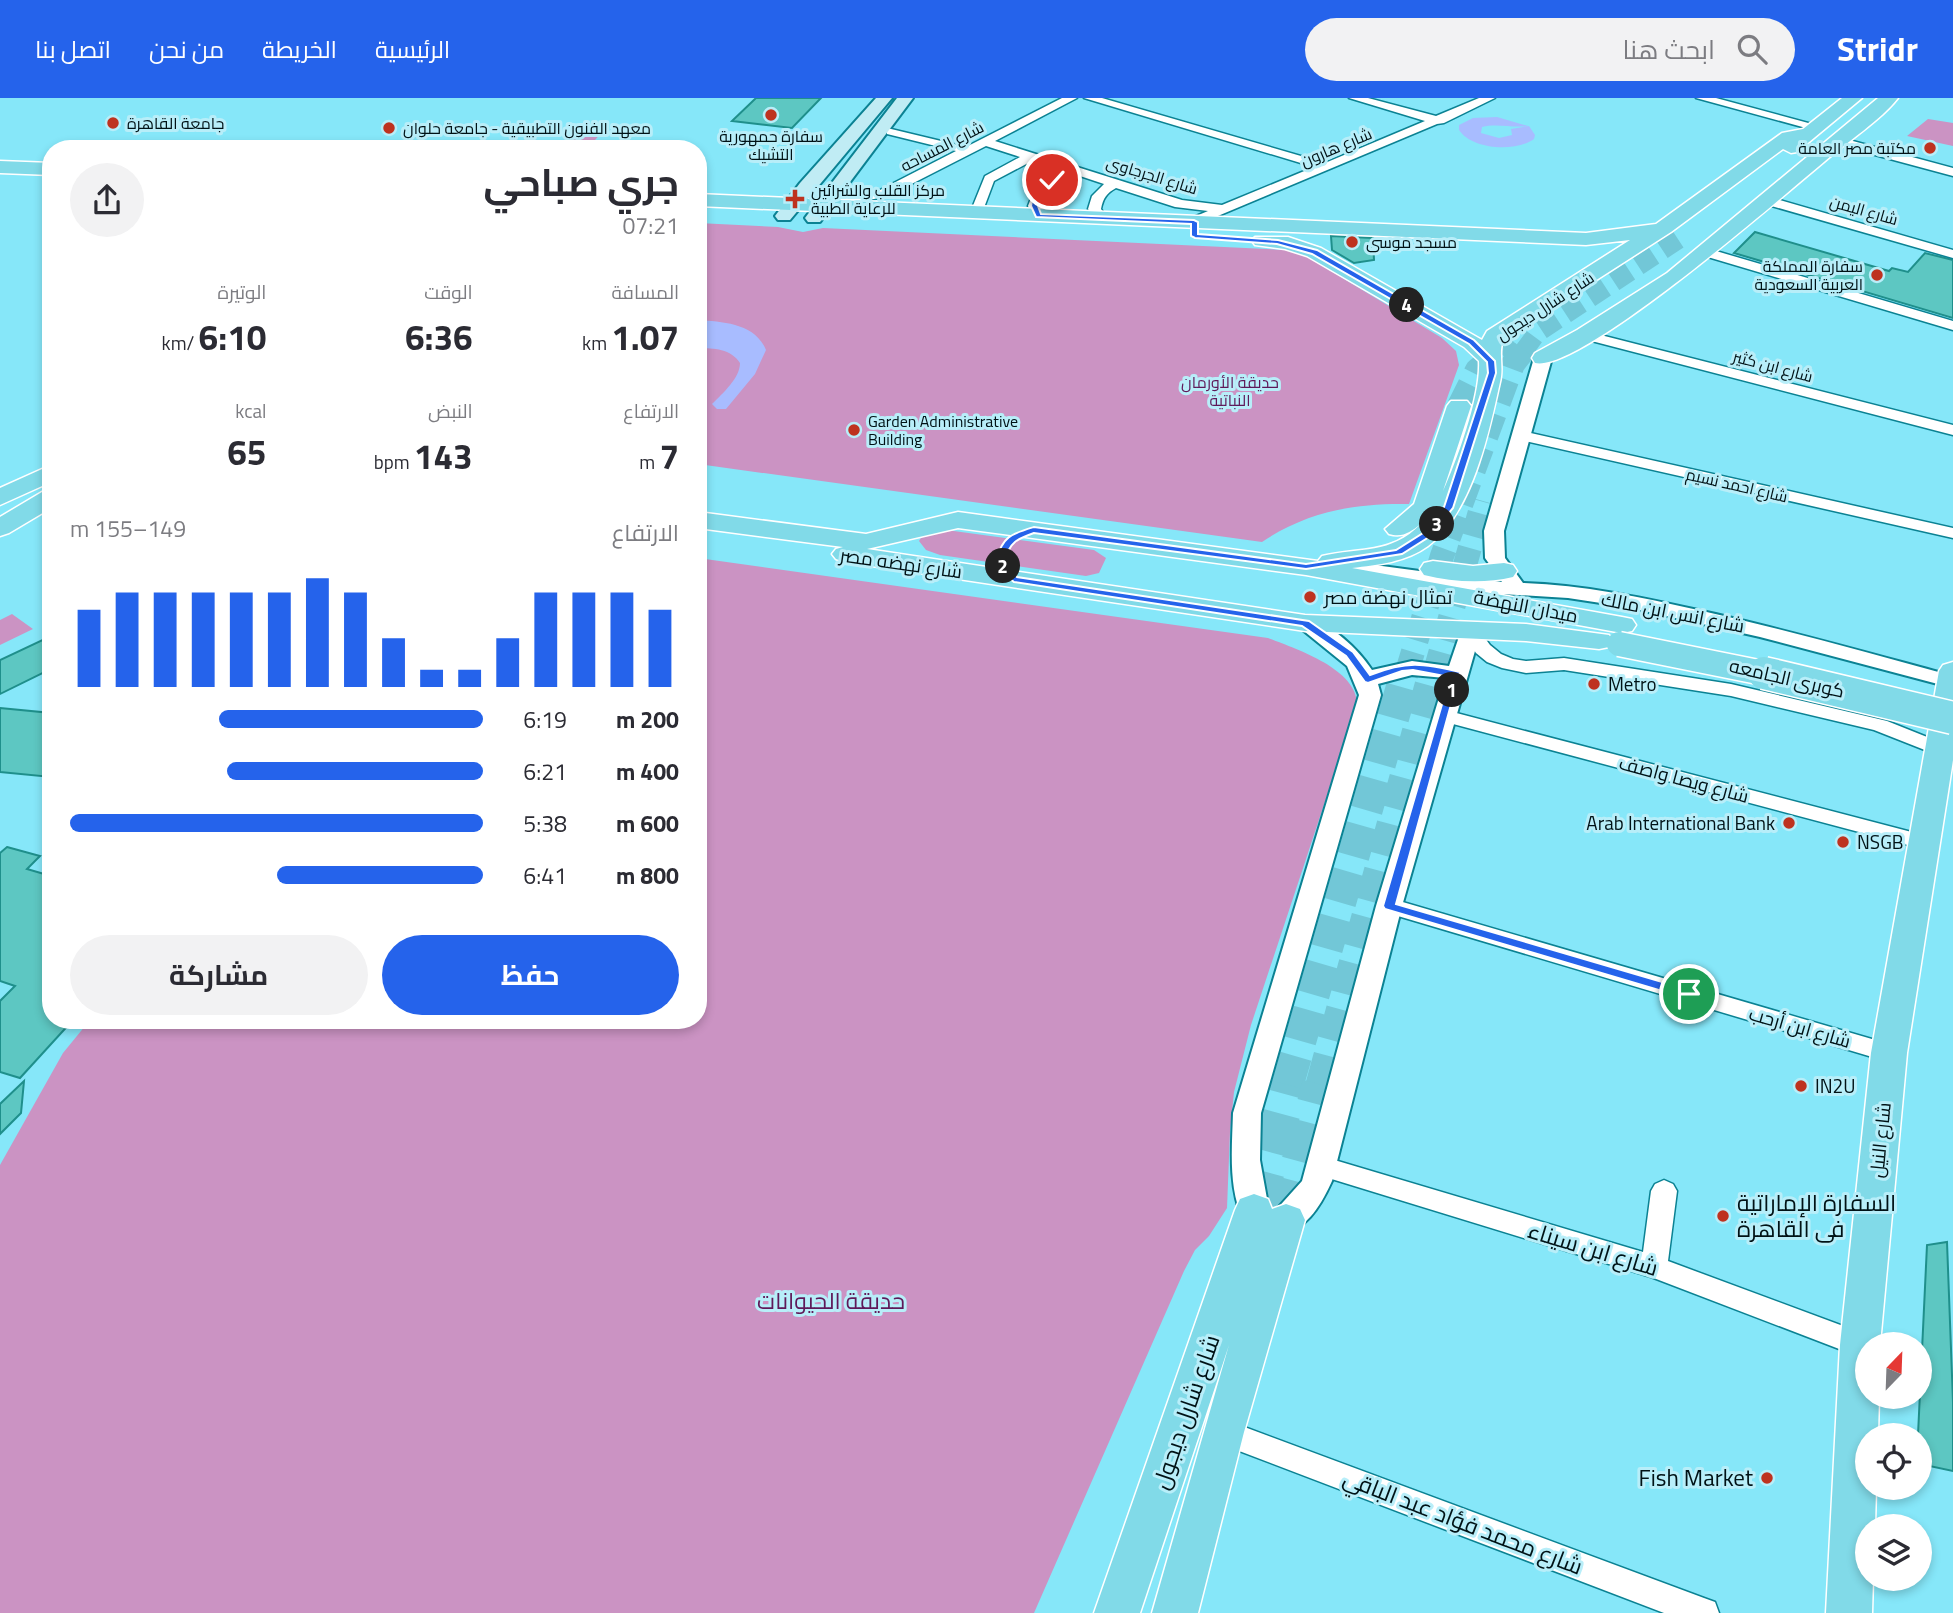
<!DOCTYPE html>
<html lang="ar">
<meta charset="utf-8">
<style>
body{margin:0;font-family:"Titillium Web",Cairo,sans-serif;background:#f2f2f3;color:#2b2b33;direction:rtl;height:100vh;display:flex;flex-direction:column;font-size:26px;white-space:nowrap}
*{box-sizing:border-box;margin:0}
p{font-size:23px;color:#7c7c81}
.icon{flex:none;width:38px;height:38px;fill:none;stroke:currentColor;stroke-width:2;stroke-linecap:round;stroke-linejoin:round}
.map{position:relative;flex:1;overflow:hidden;direction:ltr}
.drawer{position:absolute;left:42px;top:42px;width:665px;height:889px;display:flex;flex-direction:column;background:#fff;border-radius:28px;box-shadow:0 4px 10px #0003;direction:rtl}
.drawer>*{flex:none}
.needle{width:46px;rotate:23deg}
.controls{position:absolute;left:1855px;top:1234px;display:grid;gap:14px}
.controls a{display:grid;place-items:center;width:77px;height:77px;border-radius:50%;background:#fff;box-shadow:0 4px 10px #0003;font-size:35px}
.pin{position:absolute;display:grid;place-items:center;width:60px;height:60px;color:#fff;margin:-30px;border:4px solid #fff;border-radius:50%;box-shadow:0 2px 7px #0007}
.km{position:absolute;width:35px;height:35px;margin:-18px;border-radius:50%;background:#222;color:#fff;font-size:19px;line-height:35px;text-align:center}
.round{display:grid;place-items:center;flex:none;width:74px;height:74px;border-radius:37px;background:#f2f2f3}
.headline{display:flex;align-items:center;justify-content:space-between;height:119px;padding:0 28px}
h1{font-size:38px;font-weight:700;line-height:52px}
.metrics{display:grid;grid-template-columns:repeat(3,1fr);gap:10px;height:119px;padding:7px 28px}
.metrics div{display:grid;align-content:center}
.metrics b{font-size:35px;font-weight:700}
.metrics small{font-size:19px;font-weight:400}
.metrics p{font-size:19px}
.chart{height:196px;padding:14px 28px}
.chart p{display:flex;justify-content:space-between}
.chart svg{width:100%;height:126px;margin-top:7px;stroke:#2563eb;stroke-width:6}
.action{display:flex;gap:14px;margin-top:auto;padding:14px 28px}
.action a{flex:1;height:80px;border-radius:42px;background:#2563eb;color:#fff;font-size:28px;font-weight:700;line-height:80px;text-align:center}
.action a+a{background:#f2f2f3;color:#2b2b33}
ul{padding:0 28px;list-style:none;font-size:23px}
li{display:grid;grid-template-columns:112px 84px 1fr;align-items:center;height:52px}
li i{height:18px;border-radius:9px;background:#2563eb}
header{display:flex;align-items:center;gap:42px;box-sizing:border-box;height:98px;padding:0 35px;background:#2563eb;color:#fff}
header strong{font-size:33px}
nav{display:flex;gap:38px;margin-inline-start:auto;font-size:24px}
.search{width:490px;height:63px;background:#f2f2f3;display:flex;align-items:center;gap:18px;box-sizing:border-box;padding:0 24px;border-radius:38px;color:#7c7c81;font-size:26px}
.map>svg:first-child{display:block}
.green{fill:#cb93c3}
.water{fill:#a8bcff}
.building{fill:#5dc7c2;stroke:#1f8f8b;stroke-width:2}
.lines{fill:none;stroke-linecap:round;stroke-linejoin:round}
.primary-tunnel-far3{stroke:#72c7d7;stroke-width:19;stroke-dasharray:19 10;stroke-linecap:butt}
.primary-tunnel-far2{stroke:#72c7d7;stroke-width:24;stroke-dasharray:24 12;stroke-linecap:butt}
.primary-tunnel-far1{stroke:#72c7d7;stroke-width:32;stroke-dasharray:32 16;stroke-linecap:butt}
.primary-tunnel{stroke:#72c7d7;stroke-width:40;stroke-dasharray:40 20;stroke-linecap:butt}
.minor-casing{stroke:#0b8293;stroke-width:3}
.tertiary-casing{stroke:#0b8293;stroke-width:4}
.secondary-casing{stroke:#0b8293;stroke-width:4}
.primary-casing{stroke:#fff;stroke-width:3}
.minor{fill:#fff;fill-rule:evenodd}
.tertiary{fill:#fff;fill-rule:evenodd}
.secondary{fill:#c0ecf4;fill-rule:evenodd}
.primary{fill:#81dae8;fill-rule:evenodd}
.primary-bridge-far1-casing{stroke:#fff;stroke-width:27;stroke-linecap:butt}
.primary-bridge-casing{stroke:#fff;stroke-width:35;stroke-linecap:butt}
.primary-bridge-far1{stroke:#81dae8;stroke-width:24}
.primary-bridge{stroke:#81dae8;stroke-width:32}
.route{fill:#2563eb;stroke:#fff;stroke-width:2}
.poi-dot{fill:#be321f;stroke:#b8eef9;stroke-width:2.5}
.labels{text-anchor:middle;stroke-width:6;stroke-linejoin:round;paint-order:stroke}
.far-poi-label{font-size:16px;fill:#001216;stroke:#b8eef9;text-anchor:start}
.far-street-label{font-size:16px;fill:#001216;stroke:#b8eef9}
.far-park-label{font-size:16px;fill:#5f1959;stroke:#b8eef9}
.street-label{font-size:19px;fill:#001216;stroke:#b8eef9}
.poi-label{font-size:19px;fill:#001216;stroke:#b8eef9;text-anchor:start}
.near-poi-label{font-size:23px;fill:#001216;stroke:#b8eef9;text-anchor:start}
.near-street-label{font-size:23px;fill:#001216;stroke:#b8eef9}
.near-park-label{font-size:23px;fill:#5f1959;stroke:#b8eef9}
</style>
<header>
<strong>Stridr</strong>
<div class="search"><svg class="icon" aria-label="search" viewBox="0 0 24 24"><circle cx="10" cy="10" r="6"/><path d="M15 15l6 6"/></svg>ابحث هنا</div>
<nav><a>الرئيسية</a><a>الخريطة</a><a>من نحن</a><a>اتصل بنا</a></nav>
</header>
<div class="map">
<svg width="1953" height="1515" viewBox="0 0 1953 1515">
<rect width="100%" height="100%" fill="#86e7f9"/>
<path class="green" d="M1928,21l25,4v23l-46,-10z
M576,30l28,2 -17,19 -29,-2z
M698,125l80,4 25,5 20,-4 463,22 20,6 136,82 14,13 3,14 -50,139c-53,-1 -101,7 -147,38l-564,-78z
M939,431l155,21 12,8 -7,15 -13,3 -146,-21 -14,-5 -7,-9 5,-8z
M698,460l570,80c28,11 90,31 89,67l-106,320 -17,67 -4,40 -3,76 -18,28 -14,14 -11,21 -150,342h-1034v-448l63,-112 27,-33h608z
M12,516l21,15 -33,16v-25z"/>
<path class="water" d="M1497,19l31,9c-17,2 -31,-3 -46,1l-1,6 18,5 13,-3 -1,-6 18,-3 6,9 -1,4c-18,13 -62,11 -75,-9v-5l14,-7z
M698,222c25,2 57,3 68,30l-11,24 -29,35h-9l-5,-5c11,-11 28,-26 28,-41 -9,-14 -26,-15 -42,-15z"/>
<path class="building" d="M756,0h65l-29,30 -60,-7z
M1755,134l134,39 3,-3 16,4 17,-19 28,7v58l-219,-65z
M1331,138l42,2 1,22 -20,3 -22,-13z
M51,538v33l-51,25v-34z
M0,610l51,5v64l-51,-5z
M7,749l33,9 -13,13 24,7v144h22l-53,58 -20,-6v-71l15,-15 -15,-5v-128z
M24,983l-3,32 -21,21v-30z
M1947,1144l6,160v69l-33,-7 -2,-29 9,-190z"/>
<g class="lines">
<path class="primary-tunnel-far3" d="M1500,254l13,-11
M1523,254l14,-19 145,-96"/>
<path class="primary-tunnel-far2" d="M1459,308l18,-36 25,-20
M1406,577l36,-119 71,-192 11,-14
M1434,577l49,-174"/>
<path class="primary-tunnel-far1" d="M1287,989l119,-414
M1321,989l113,-414"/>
<path class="primary-tunnel" d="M1254,1112l34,-125
M1286,1122l36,-135"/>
<defs>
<path id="minor" d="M1062,0h15l-82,43 187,59 40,5 92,-38 -230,-69h18l223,65 100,-42 -76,-23h19l68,18 43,-18h16l-51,25 -7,1 -243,102 -7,-4 2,-3 19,-8 -33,-4 -59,-19c-9,5 -13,10 -15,21l7,10 -1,3h-10l-9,-13 4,-13 12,-12 -30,-10 -26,16 -8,16 5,10 -1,3h-10l-6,-13c6,-18 17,-28 34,-36l-30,-9 -38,20 -12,32 -1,3h-10l-1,-3 15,-37 35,-19 -34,-11 -98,50 -61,13 -6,-4 1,-3 58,-12 76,-39 -69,-17v-6l79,19z
M1696,0h20l107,29 -6,4z
M1838,39l115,31v8l-119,-32 -2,-3z
M1766,98l187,54v8l-192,-55 -1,-3z
M1706,150l247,73v9l-252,-75 -2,-3z
M1585,233l368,94v10l-373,-97 -2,-3z
M1522,333l431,97v10l-437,-99 -2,-3 2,-3z
M1470,527l6,1 14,19 11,9 12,5 13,2 38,-3 167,26 156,37 60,24 3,5 -3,5 -7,1 -66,-26 -143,-34 -167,-26 -38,3 -24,-5 -15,-6 -11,-9 -15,-23z
M1445,612l478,125 7,2 3,5 -3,5 -7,2 -485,-129 -3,-4 3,-4z
M1389,800l500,146 8,3 4,6 -4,6 -8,3 -508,-151 -3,-5 3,-5z
M1321,1058l322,96 8,-61 4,-7 9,-4 9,4 4,7 -9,70 202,75 3,8h-6v11l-7,2 -209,-80 -339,-104 -3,-7 3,-7z
M1223,1321l481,179 11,4 4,11h-55l-451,-172 -4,-9 4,-9z"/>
<path id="tertiary" d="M1543,255l9,5 -48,173 1,27 18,25c60,2 117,14 175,27 86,19 170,43 255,66v12l-193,-51 -133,-30 -59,-9 -83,-5 -164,-22 -3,-4 3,-4 46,1 135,18 -17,-24 -1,-27 50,-173z
M1305,519c26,6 53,32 67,53l40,-9 37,5 14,-41h14l4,5 -79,276 -70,275c-10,22 -29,58 -57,48l-4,-9 4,-9 27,-30 74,-275 69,-228 -33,-3 -34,9 3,11 -120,418 -1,47 9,50 -4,9 -11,4 -11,-4c-15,-31 -11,-72 -10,-106l126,-418 -12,-29 -53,-43 4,-4z"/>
<path id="secondary" d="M876,0h16l-102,122h-12l-3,-4 25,-33z
M897,0h16l-93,124h-12l-3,-4 3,-4z"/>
<path id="primary" d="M1842,0h20l-65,54 -6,1 -8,-4 -112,83 -168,108c-5,14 1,27 -3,42 -11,51 -28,131 -72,164 -22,16 -50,19 -76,22l270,49 10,2 4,6 -4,6 -10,2 -316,-58 -348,-47 -91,21 438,66 221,9 83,11 4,6 -4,6 -10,2 -73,-8 -221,-10 -460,-69 -9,-3 -4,-5 4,-5 7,-2 -145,-19v-16l168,22 92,-22 360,49 4,-5c39,-9 68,-1 99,-32 -11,8 -18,14 -32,10l-4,-5 29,-25 33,-98 4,-5h16l4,5 -28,85c14,-31 38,-96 36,-130l-15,-14 -157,-91 -22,-7 -30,-4 -3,-4 3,-4h33l33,11 161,92 5,-9 143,-91 -44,5 -888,-39v-12l888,39 70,-9 126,-91 21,-4z
M1878,0h20c-17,22 -51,44 -73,63 -42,35 -246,213 -290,202l-3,-5 3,-5 42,-23 90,-57z
M0,63l51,2v12l-51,-2z
M51,367v17l-51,23v-17z
M51,392v18l-42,25 -9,3v-19l42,-25z
M1433,463l40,5 31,-3 9,2 4,6 -4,6c-29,7 -60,5 -89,-2l-4,-6 4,-6z
M1953,564v98l-46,293 -27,291h-13v52h12l-1,39h-11v53h9l-1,38h-8v52h6l-1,35h-46l14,-268 31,-292 68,-382 4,-6z
M1254,1096l14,5 4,10 14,-5 14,5 5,11 -61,212 -46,181h-46l77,-268 -89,268h-46l141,-403 5,-11z"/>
</defs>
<use href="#minor" class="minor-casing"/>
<use href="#tertiary" class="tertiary-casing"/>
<use href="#secondary" class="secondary-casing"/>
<use href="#primary" class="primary-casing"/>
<use href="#minor" class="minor"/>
<use href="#tertiary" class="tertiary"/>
<use href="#secondary" class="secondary"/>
<use href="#primary" class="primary"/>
<defs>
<path id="primary-bridge-far1" d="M1619,546l154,31"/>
<path id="primary-bridge" d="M1764,575l189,45"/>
</defs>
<use href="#primary-bridge-far1" class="primary-bridge-far1-casing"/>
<use href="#primary-bridge" class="primary-bridge-casing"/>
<use href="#primary-bridge-far1" class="primary-bridge-far1"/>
<use href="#primary-bridge" class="primary-bridge"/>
</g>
<path class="route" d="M1050,80l5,2 -15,16 -2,10 3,8 153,6 4,2v12l80,6 39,10 157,90 21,21 1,12 -43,135 -24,29 -27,17 -96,15 -272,-36c-17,6 -24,9 -29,27l12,17 292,44 44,31 17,23c37,-14 52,-12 90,-3l-64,232 297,87v7l-4,1 -304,-90 -2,-3 67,-229 -37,-7 -11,1 -34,12 -3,-1 -19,-26 -44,-30 -288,-44 -9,-7 -9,-15c7,-24 15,-26 38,-33l272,37 90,-14 27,-17 21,-26 44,-134 -1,-11 -18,-18 -157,-90 -35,-10 -82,-6 -4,-2v-12l-155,-7 -5,-11 2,-11z"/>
<g class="poi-dot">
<circle cx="771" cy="17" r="7"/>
<circle cx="113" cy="25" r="7"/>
<circle cx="389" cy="30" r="7"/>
<circle cx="1930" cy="50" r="7"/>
<path d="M791.5 90.5h7v7h7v7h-7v7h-7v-7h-7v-7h7z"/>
<circle cx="1352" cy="144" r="7"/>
<circle cx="1877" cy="177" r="7"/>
<circle cx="854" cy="332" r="7"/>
<circle cx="1310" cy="499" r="7"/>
<circle cx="1594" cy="586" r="7"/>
<circle cx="1789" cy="725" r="7"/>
<circle cx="1843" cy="744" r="7"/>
<circle cx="1801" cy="988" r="7"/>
<circle cx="1723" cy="1118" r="7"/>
<circle cx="1767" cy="1380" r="7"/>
</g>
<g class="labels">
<g class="far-poi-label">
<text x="127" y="31">جامعة القاهرة</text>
<text x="403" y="36">معهد الفنون التطبيقية - جامعة حلوان</text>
<text x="771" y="44" text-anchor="middle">سفارة جمهورية<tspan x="771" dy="18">التشيك</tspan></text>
<text x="1916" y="56" text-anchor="end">مكتبة مصر العامة</text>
<text x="811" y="98">مركز القلب والشرائين<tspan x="811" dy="18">للرعاية الطبية</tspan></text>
<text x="1366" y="150">مسجد موسى</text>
<text x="1863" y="174" text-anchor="end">سفارة المملكة<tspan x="1863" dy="18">العربية السعودية</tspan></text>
<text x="868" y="329">Garden Administrative<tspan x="868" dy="18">Building</tspan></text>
</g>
<g class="far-street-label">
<text transform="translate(942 48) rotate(-27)" y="6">شارع المساحه</text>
<text transform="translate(1336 49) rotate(-23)" y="6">شارع هارون</text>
<text transform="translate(1152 77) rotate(17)" y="6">شارع الجرجاوى</text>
<text transform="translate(1864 112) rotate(16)" y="6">شارع اليمن</text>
<text transform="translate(1545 208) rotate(-33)" y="6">شارع شارل ديجول</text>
<text transform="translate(1773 268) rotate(15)" y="6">شارع ابن كثير</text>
<text transform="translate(1737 387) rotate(13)" y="6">شارع احمد نسيم</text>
</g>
<g class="far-park-label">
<text x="1230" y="290">حديقة الأورمان<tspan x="1230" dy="18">النباتية</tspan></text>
</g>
<g class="street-label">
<text transform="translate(901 465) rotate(8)" y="7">شارع نهضه مصر</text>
<text transform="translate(1526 508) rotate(11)" y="7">ميدان النهضة</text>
<text transform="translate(1673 514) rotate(11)" y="7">شارع انس ابن مالك</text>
<text transform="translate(1787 580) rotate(13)" y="7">كوبرى الجامعه</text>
<text transform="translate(1684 681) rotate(15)" y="7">شارع ويصا واصف</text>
<text transform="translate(1800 929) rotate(16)" y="7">شارع ابن أرحب</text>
<text transform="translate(1880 1042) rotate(-84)" y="7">شارع النيل</text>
</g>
<g class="poi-label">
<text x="1324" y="506">تمثال نهضة مصر</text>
<text x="1608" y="593">Metro</text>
<text x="1775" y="732" text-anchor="end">Arab International Bank</text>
<text x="1857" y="751">NSGB</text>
<text x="1815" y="995">IN2U</text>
</g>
<g class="near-poi-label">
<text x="1737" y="1113">السفارة الإماراتية<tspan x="1737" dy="26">فى القاهرة</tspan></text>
<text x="1753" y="1388" text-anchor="end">Fish Market</text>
</g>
<g class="near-street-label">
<text transform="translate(1593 1151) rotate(17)" y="8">شارع ابن سيناء</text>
<text transform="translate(1186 1314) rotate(-71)" y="8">شارع شارل ديجول</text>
<text transform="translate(1463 1424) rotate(21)" y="8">شارع محمد فؤاد عبد الباقي</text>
</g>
<g class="near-park-label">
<text x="831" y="1211">حديقة الحيوانات</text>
</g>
</g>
</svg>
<div class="controls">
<a><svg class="needle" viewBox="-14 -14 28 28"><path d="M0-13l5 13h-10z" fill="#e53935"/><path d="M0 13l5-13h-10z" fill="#7c7c81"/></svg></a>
<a><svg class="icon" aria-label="locate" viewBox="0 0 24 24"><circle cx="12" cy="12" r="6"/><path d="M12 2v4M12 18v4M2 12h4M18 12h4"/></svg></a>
<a><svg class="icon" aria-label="layers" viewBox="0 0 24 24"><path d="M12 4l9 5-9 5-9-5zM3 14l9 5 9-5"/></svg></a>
</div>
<div class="pin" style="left:1689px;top:896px;background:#1e9e55"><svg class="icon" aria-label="arrive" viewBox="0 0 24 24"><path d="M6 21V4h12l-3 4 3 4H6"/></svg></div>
<div class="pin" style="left:1052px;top:82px;background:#d93025"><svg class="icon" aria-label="check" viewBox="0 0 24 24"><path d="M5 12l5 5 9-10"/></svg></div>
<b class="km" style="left:1452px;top:592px">1</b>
<b class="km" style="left:1003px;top:468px">2</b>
<b class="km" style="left:1437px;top:426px">3</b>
<b class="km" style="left:1407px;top:207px">4</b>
<section class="drawer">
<div class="headline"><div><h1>جري صباحي</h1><p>07:21</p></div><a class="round"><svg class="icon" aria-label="share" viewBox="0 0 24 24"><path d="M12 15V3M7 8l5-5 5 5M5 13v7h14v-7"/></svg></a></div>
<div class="metrics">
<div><p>المسافة</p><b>1.07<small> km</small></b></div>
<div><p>الوقت</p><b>6:36</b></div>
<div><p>الوتيرة</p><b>6:10<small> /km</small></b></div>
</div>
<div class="metrics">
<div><p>الارتفاع</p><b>7<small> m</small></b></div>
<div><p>النبض</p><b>143<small> bpm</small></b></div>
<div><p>kcal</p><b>65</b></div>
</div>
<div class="chart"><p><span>الارتفاع</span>149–155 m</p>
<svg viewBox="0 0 160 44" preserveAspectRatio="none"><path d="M5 44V17M15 44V11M25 44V11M35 44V11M45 44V11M55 44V11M65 44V6M75 44V11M85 44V27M95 44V38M105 44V38M115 44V27M125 44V11M135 44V11M145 44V11M155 44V17"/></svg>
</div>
<ul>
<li><b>200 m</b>6:19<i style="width:64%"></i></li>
<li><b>400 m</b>6:21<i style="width:62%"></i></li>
<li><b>600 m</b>5:38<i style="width:100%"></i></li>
<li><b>800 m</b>6:41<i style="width:50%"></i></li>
</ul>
<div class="action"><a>حفظ</a><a>مشاركة</a></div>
</section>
</div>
